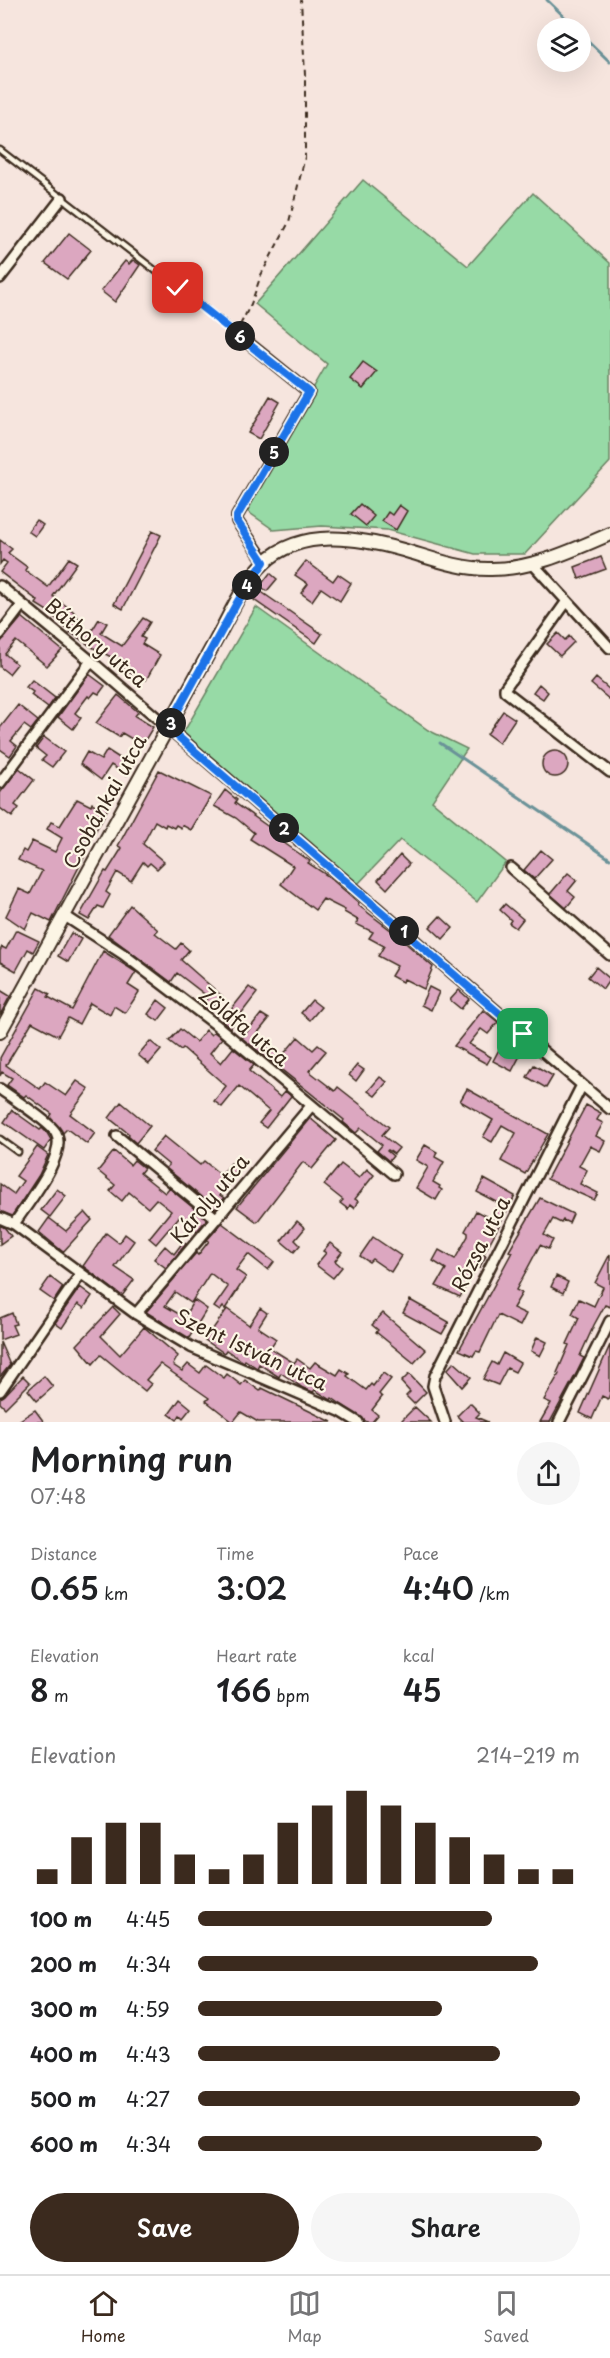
<!DOCTYPE html>
<meta charset="utf-8">
<style>
body{margin:0;font-family:"Playpen Sans",sans-serif;background:#f6f6f6;color:#202124;height:100vh;display:flex;flex-direction:column;font-size:22px;white-space:nowrap}
*{box-sizing:border-box;margin:0}
p{font-size:20px;color:#757577}
.icon{flex:none;width:33px;height:33px;fill:none;stroke:currentColor;stroke-width:2;stroke-linecap:round;stroke-linejoin:round}
.map{position:relative;height:1422px;overflow:hidden}
.sheet{display:flex;flex-direction:column;background:#fff;flex:1}
.sheet>*{flex:none}
.fabs{position:absolute;left:537px;top:18px;display:grid;gap:12px}
.fabs a{display:grid;place-items:center;width:54px;height:54px;border-radius:50%;background:#fff;box-shadow:0 6px 24px #0002;font-size:30px}
.pin{position:absolute;display:grid;place-items:center;width:51px;height:51px;color:#fff;margin:-26px;border-radius:12px;box-shadow:0 3px 9px #0006}
.km{position:absolute;width:30px;height:30px;margin:-15px;border-radius:50%;background:#222;color:#fff;font-size:16px;line-height:30px;text-align:center}
.round{display:grid;place-items:center;flex:none;width:63px;height:63px;border-radius:32px;background:#f6f6f6}
.overview{display:flex;align-items:center;justify-content:space-between;height:102px;padding:0 30px}
h1{font-size:33px;font-weight:600;line-height:45px}
.metrics{display:grid;grid-template-columns:repeat(3,1fr);gap:9px;height:102px;padding:6px 30px}
.metrics div{display:grid;align-content:center}
.metrics b{font-size:30px;font-weight:600}
.metrics small{font-size:16px;font-weight:400}
.metrics p{font-size:16px}
.chart{height:168px;padding:12px 30px}
.chart p{display:flex;justify-content:space-between}
.chart svg{width:100%;height:108px;margin-top:6px;stroke:#3b2a1e;stroke-width:6}
.button{display:flex;gap:12px;margin-top:auto;padding:12px 30px}
.button a{flex:1;height:69px;border-radius:36px;background:#3b2a1e;color:#fff;font-size:24px;font-weight:600;line-height:69px;text-align:center}
.button a+a{background:#f6f6f6;color:#202124}
ul{padding:0 30px;list-style:none;font-size:20px}
li{display:grid;grid-template-columns:96px 72px 1fr;align-items:center;height:45px}
li i{height:15px;border-radius:8px;background:#3b2a1e}
.menu{display:flex;justify-content:space-around;align-items:center;height:84px;border-top:2px solid #e0e0e0;background:#fff;font-size:16px;color:#757577}
.menu a{display:grid;justify-items:center;gap:3px}
.menu .active{color:#3b2a1e}
.map>svg:first-child{display:block}
.green{fill:#97daa6;stroke:#698262;stroke-width:1.5}
.lines{fill:none;stroke-linecap:round;stroke-linejoin:round}
.stream{stroke:#6b9298;stroke-width:3}
.building{fill:#dca7c0;stroke:#3b2a1e;stroke-width:1.5}
.lane-casing{stroke:#3b2a1e;stroke-width:9}
.street-casing{stroke:#3b2a1e;stroke-width:14}
.secondary-casing{stroke:#3b2a1e;stroke-width:16}
.path{stroke:#3b2a1e;stroke-width:2;stroke-dasharray:6 4.5;stroke-linecap:butt}
.lane{stroke:#fcf5e5;stroke-width:4.5}
.street{stroke:#fcf5e5;stroke-width:9}
.secondary{stroke:#fcf5e5;stroke-width:12}
.route-casing{stroke:#fff;stroke-width:12}
.route{stroke:#1a73e8;stroke-width:8}
.labels{text-anchor:middle;stroke-width:4.5;stroke-linejoin:round;paint-order:stroke}
.street-label{font-size:20px;fill:#3b2a1e;stroke:#fcf5e5}
</style>
<div class="map">
<svg width="610" height="1422" viewBox="0 0 610 1422">
<rect width="100%" height="100%" fill="#f6e5de"/>
<filter id="ink" filterUnits="userSpaceOnUse"><feTurbulence type="fractalNoise" baseFrequency=".0167" numOctaves="2"/><feDisplacementMap in="SourceGraphic" scale="12" xChannelSelector="R" yChannelSelector="G"/><feConvolveMatrix kernelMatrix="1 2 1 2 8 2 1 2 1" color-interpolation-filters="sRGB"/></filter>
<g filter="url(#ink)">
<path class="green" d="M363,180l105,86 65,-73 77,70v199l-85,92h-50l-88,-24 -65,-4 -48,4 -30,-21 83,-145 -72,-60z
M256,607l172,123 39,19 -35,52 74,61 -29,40 -77,-62 -43,45 -175,-150z"/>
<g class="lines">
<path class="stream" d="M547,0l29,28
M580,33l30,29
M440,743l170,116"/>
</g>
<path class="building" d="M69,233l22,17 -24,29 -22,-16z
M133,260l7,5 -25,37 -14,-11 24,-30 4,3z
M363,362l14,10 -14,17 -13,-10z
M270,396l10,6 -21,37 -11,-6z
M360,504l14,12 -8,10 -15,-12z
M399,505l8,6 -11,19 -14,-9 6,-9 4,3z
M36,520l7,5 -8,11 -7,-5z
M152,531l9,4 -38,74 -9,-5z
M0,540l12,9 -4,4 19,14 -2,3 23,17 21,-29 8,5 -24,33 20,15 6,8 -4,4 15,11 9,-15 8,4 -6,10 21,13 21,-28 7,4 -9,15 4,2 -3,5 18,11 -14,25 -34,-16 3,-5 -23,-12 -21,-14 -22,-21 -13,-8 2,-3 -38,-29 7,-9 -4,-3 -3,4z
M601,557l5,12 -27,10 -4,-12z
M306,561l27,20 5,-7 13,9 -11,18 -19,-13 -9,13 -11,-8 7,-9 -13,-9z
M270,573l7,6 -10,12 -7,-5z
M260,591l62,43 -6,9 -62,-43z
M22,617l40,33 -15,16 -31,-25 -11,13 12,10 -8,10 -9,-7v-24z
M558,633l7,7 4,-4 5,6 -14,14 -13,-12z
M89,674l16,12 -6,8 -4,-2 -5,6 -2,-2 -13,17 6,5 -8,11 -15,-12z
M596,678l14,12v10l-19,-16z
M32,680l23,18 -7,10 -17,-13 2,-3 -7,-5z
M539,684l9,8 -5,7 -10,-7z
M118,695l20,17 -3,4 18,11 -11,18 -20,-12 -3,4 -23,-14z
M18,705l20,16 -7,9 -7,-5 -13,16 6,5 -7,10 -10,-7v-21z
M503,711l12,8 -16,24 -12,-9z
M44,737l20,15 -12,15 -10,-7 4,-4 -10,-8z
M107,750l25,16 -5,9 -16,-10 -10,15 -21,-16 7,-12 14,8z
M542 764a13 13 0 1 1 26 0a13 13 0 1 1-26 0Z
M19,768l15,12 -19,25 4,3 -7,9 -12,-9v-15z
M159,770l52,26 -20,34 -9,-5 -1,3 -5,-3 -2,3 -8,-4 -1,3 -10,-6 -12,23 21,18 -7,7 -7,-6 -3,3 -4,-4 -12,19 -14,-9 -11,20 4,3 -7,13 -5,-2 -9,14 -9,-5 25,-44 2,1 15,-24 -4,-2z
M225,790l12,10 -2,3 42,30 -3,3 36,25 -2,2 20,13 31,27 -1,2 34,26 41,36 -9,22 -20,-10 -2,3 -11,-6 6,-10 -19,-10 6,-10 -15,-8 4,-6 -17,-8 2,-4 -14,-8 1,-2 -22,-11 -8,11 -34,-26 12,-18 -43,-27 4,-6 -18,-15 -22,-12z
M77,799l14,7 1,-3 7,4 2,-5 8,4 -26,48 2,1 -34,67 -18,-9 -8,16 -19,-13 13,-27 11,5 12,-23 -24,-11 5,-10 3,2 6,-11 23,11 7,-14 -15,-9 4,-7 9,4z
M541,850l11,9 -18,20 -10,-9z
M400,855l9,9 -22,25 -9,-9z
M568,873l9,7 -9,11 7,6 -9,11 -16,-14z
M505,904l18,15 -7,9 -7,-5 2,-3 -11,-10z
M130,905l28,25 -3,3 21,16 5,-6 8,7 -8,10 41,36 -13,15 -7,-6 6,-8 -31,-24 -6,9 -63,-47z
M440,916l13,12 -10,11 -13,-12z
M16,930l23,11 -6,11 -5,-3 -12,22 -16,-9v-11l2,-4 4,2z
M71,933l10,6 -13,23 -10,-6z
M103,951l33,21 -8,13 11,7 -14,21 -11,-7 -4,9 -20,-12 -11,21 -11,-6 -10,18 -26,-14 -26,43 34,24 5,-7 21,14 11,-15 12,8 -19,25 25,19 -8,11 -20,-15 -4,4 -13,-16 2,-3 -26,-19 -2,2 -17,-12 5,-7 -10,-6 -2,4v-18l39,-70 11,6 -2,3 24,13z
M596,967l14,12 -7,10 -15,-12z
M249,987l8,6 -27,35 -8,-7z
M429,987l10,5 -8,18 -10,-5z
M0,990l10,6 -10,19z
M459,990l10,9 -8,10 -11,-9z
M158,1000l10,8 -10,13 -10,-7z
M312,1000l9,7 -11,13 -9,-7z
M483,1010l15,12 -10,12 -7,-5 -12,15 22,13 -4,7 -33,-18z
M261,1014l8,5 -13,16 26,21 16,-19 15,13 5,-5 8,6 -17,20 26,20 3,-4 51,40 -7,8 17,13 -5,6 -6,-4 -1,1 6,5 -4,5 -12,-10 5,-6 -21,-17 -5,5 -13,-11 1,-2 -102,-82z
M180,1029l16,13 10,-12 5,5 3,-3 8,6 -12,15 11,10 12,-15 21,17 -5,6 31,26 5,-6 6,5 -25,32 -7,-5 10,-12 -30,-25 -17,21 -8,-6 12,-15 -43,-38 -2,2 -12,-9z
M504,1040l19,10 -11,21 -19,-10z
M150,1041l11,9 -12,14 -11,-9z
M357,1065l7,5 -8,11 -7,-6z
M534,1065l19,11 -7,12 -19,-11z
M380,1077l7,5 -12,14 -7,-5z
M467,1089l81,45 -23,40 -24,-13 15,-28 -14,-8 -10,17 -9,-5 10,-17 -33,-19z
M121,1102l29,24 -14,17 -8,-7 1,-2 -20,-16z
M586,1105l15,8 -4,7 6,3 -7,13 9,5 -5,10 -10,-5 -11,20 8,4 -7,14 18,9 -4,7 -47,-21z
M12,1110l28,20 2,-2 5,5 4,7 -7,10 -40,-28z
M310,1118l26,22 -24,29 -9,-7 -46,60 -20,-15z
M164,1136l36,29 4,-4 17,14 10,-12 7,6 -10,12 2,2 -10,12 4,3 -8,11 -50,-41 3,-3 -17,-14z
M425,1145l12,7 -2,5 9,5 -11,20 7,4 -1,2 3,2 -6,10 -20,-12 12,-21 -12,-7z
M37,1147l11,8 -9,20 -27,41 -12,-5v-27l14,10 9,-13 -7,-5z
M114,1151l16,14 4,-5 10,8 -4,5 25,20 4,-5 38,31 -10,12 -18,-14 -23,27 -7,-6 22,-27 -15,-12 -8,9 -19,-16 -7,9 -12,-10 5,-6 -17,-14z
M341,1164l18,14 8,-9 7,6 -19,24 3,2 -4,7 -4,-3 -2,4 -8,-6 3,-3 -19,-15z
M484,1179l31,17 -32,59 3,1 -7,12 -2,-2 -17,31 -24,-11 10,-17 -13,-8 6,-11 16,9 13,-23v-3l-3,-2 11,-20 15,8 9,-15 -23,-12z
M57,1189l9,7 -16,21 -9,-7z
M540,1198l33,16 -4,9 -6,-3 -2,3 -8,-4 -9,16 9,5 -5,9 -8,-4 -24,45 6,3 -9,15 13,6 -6,12 -22,-11 -18,37 -4,-1 -3,5 -14,-6 53,-98 -3,-1 7,-12z
M85,1212l7,8 -29,32 -24,-20 10,-14 17,13z
M297,1221l8,7 -10,12 5,5 -6,7 -13,-11z
M222,1223l52,39 -6,8 -20,-16 -12,16 10,7 -21,32 -2,-2 -3,4 -6,-4 14,-20 -18,-14 -19,30 -16,-11 -10,14 19,11 10,-17 13,9 -18,29 -43,-26 50,-59 2,2 11,-14 -2,-1z
M0,1225l5,3 6,8 -11,8z
M106,1233l13,10 6,-9 9,7 -19,26 19,13 -12,16 -39,-30z
M373,1237l28,19 -10,16 -19,-13 -3,3 -9,-6z
M183,1242l3,2 -20,24 -12,-9 11,-13 9,8z
M330,1243l12,9 -7,9 7,6 -9,11 -17,-13 10,-12 -3,-2z
M610,1254v53l-5,-2 -11,20 -14,31 4,2 -7,14 -27,50h-10l11,-19 -7,-3 15,-26 -2,-1 12,-28 -2,-1 12,-26 -7,-4 7,-15 15,7 9,-19 -8,-4z
M556,1276l12,6 -5,11 -12,-6z
M50,1277l13,10 -9,14 -14,-10z
M80,1287l12,9 -8,12 -6,-4 -16,24 -7,-5z
M410,1300l39,22 -7,12 -39,-21z
M113,1307l7,7 -19,22 19,19 24,-28 34,29 -5,9 9,6 6,-7 12,9 6,-8 18,13 3,-4 14,11 4,-5 15,11 2,-3 70,34h-74l-17,-10 -8,10 -27,-21 3,-3 -49,-34 -14,16 5,4 -6,7 -44,-36 -8,9 -16,-19z
M260,1308l7,5 -9,14 18,12 -6,9 24,15 3,-4 13,9 5,-6 22,13 4,-6 8,5 -2,2 19,14 5,-6 2,2 10,-13 8,6 -12,15 3,3 -10,13 6,5 -6,7h-5l-35,-24 -1,2 -16,-10 -2,2 -10,-4 -22,-15 -2,4 -20,-13 -2,4 -12,-8 -1,2 -18,-12 -2,3 -19,-13 22,-31 22,16z
M12,1313l4,11 -4,1 4,9 -16,6v-22z
M383,1313l43,37 -12,13 -38,-31 2,-2 -6,-5z
M537,1337l10,5 -7,14 -9,-5z
M0,1342l10,23 -10,12z
M610,1345v49l-2,5 -6,-3 -10,23 -12,-6z
M503,1353l17,10 -5,9 -8,-4 -9,17 -15,-6 9,-17 5,3z
M454,1362l17,15 -9,10 -15,-17z
M409,1374l17,18 -12,12 -8,-8 4,-4 -9,-10z
M23,1376l7,7 -25,25 -5,-5v-5l5,-3z
M44,1376l9,11 -16,14 -9,-11z
M180,1399l11,9 -8,10 -3,-3 -3,5 -8,-6z
M470,1403l10,10 -4,4 12,5h-25l-6,-6z
M415,1407l16,15h-31z
M35,1410l9,12h-27z"/>
<g class="lines">
<defs>
<path id="lane" d="M0,150l236,183
M0,1139l18,13"/>
<path id="street" d="M0,278l62,-80
M236,333l73,59 -72,124v5l28,41
M533,564l77,84
M0,586l91,75 519,448
M567,601l-62,87v3l105,81
M0,634l22,-29
M0,783l91,-122
M511,868l99,87
M65,916l58,38 92,70 179,150
M0,1089c12,9 50,33 56,44 12,22 -30,72 -42,91
M117,1136l100,83
M0,1218l14,6 122,90 55,33 149,64 18,11
M136,1314l175,-208
M0,1391l80,-116
M445,1422l-12,-36 2,-10 147,-291
M559,1422c17,-34 35,-67 51,-101"/>
<path id="secondary" d="M0,1032l216,-392c14,-25 27,-57 48,-77 37,-36 96,-25 139,-13 28,8 56,19 85,19 43,1 83,-18 122,-35"/>
</defs>
<use href="#lane" class="lane-casing"/>
<use href="#street" class="street-casing"/>
<use href="#secondary" class="secondary-casing"/>
<path class="path" d="M240,325l11,-21 10,-29 28,-53 16,-65v-82l-4,-75"/>
<use href="#lane" class="lane"/>
<use href="#street" class="street"/>
<use href="#secondary" class="secondary"/>
</g>
</g>
<g class="lines" filter="url(#ink)">
<defs>
<path id="route" d="M178,288l131,104 -72,124v5l27,41 -26,39 -70,127 355,306"/>
</defs>
<use href="#route" class="route-casing"/>
<use href="#route" class="route"/>
</g>
<g class="labels">
<g class="street-label">
<text transform="translate(96 643) rotate(40)" y="7">Báthory utca</text>
<text transform="translate(105 802) rotate(-61)" y="7">Csobánkai utca</text>
<text transform="translate(244 1027) rotate(40)" y="7">Zöldfa utca</text>
<text transform="translate(210 1199) rotate(-50)" y="7">Károly utca</text>
<text transform="translate(481 1244) rotate(-63)" y="7">Rózsa utca</text>
<text transform="translate(251 1350) rotate(25)" y="7">Szent István utca</text>
</g>
</g>
</svg>
<div class="fabs">
<a><svg class="icon" aria-label="layers" viewBox="0 0 24 24"><path d="M12 4l9 5-9 5-9-5zM3 14l9 5 9-5"/></svg></a>
</div>
<div class="pin" style="left:523px;top:1034px;background:#1e9e55"><svg class="icon" aria-label="arrive" viewBox="0 0 24 24"><path d="M6 21V4h12l-3 4 3 4H6"/></svg></div>
<div class="pin" style="left:178px;top:288px;background:#d93025"><svg class="icon" aria-label="check" viewBox="0 0 24 24"><path d="M5 12l5 5 9-10"/></svg></div>
<b class="km" style="left:404px;top:931px">1</b>
<b class="km" style="left:284px;top:828px">2</b>
<b class="km" style="left:171px;top:723px">3</b>
<b class="km" style="left:247px;top:585px">4</b>
<b class="km" style="left:274px;top:452px">5</b>
<b class="km" style="left:240px;top:336px">6</b>
</div>
<section class="sheet">
<div class="overview"><div><h1>Morning run</h1><p>07:48</p></div><a class="round"><svg class="icon" aria-label="share" viewBox="0 0 24 24"><path d="M12 15V3M7 8l5-5 5 5M5 13v7h14v-7"/></svg></a></div>
<div class="metrics">
<div><p>Distance</p><b>0.65<small> km</small></b></div>
<div><p>Time</p><b>3:02</b></div>
<div><p>Pace</p><b>4:40<small> /km</small></b></div>
</div>
<div class="metrics">
<div><p>Elevation</p><b>8<small> m</small></b></div>
<div><p>Heart rate</p><b>166<small> bpm</small></b></div>
<div><p>kcal</p><b>45</b></div>
</div>
<div class="chart"><p><span>Elevation</span>214–219 m</p>
<svg viewBox="0 0 160 44" preserveAspectRatio="none"><path d="M5 44V38M15 44V25M25 44V19M35 44V19M45 44V32M55 44V38M65 44V32M75 44V19M85 44V12M95 44V6M105 44V12M115 44V19M125 44V25M135 44V32M145 44V38M155 44V38"/></svg>
</div>
<ul>
<li><b>100 m</b>4:45<i style="width:77%"></i></li>
<li><b>200 m</b>4:34<i style="width:89%"></i></li>
<li><b>300 m</b>4:59<i style="width:64%"></i></li>
<li><b>400 m</b>4:43<i style="width:79%"></i></li>
<li><b>500 m</b>4:27<i style="width:100%"></i></li>
<li><b>600 m</b>4:34<i style="width:90%"></i></li>
</ul>
<div class="button"><a>Save</a><a>Share</a></div>
</section>
<nav class="menu">
<a class="active"><svg class="icon" aria-label="home" viewBox="0 0 24 24"><path d="M3 11l9-7 9 7M6 9v11h12V9"/></svg>Home</a>
<a><svg class="icon" aria-label="map" viewBox="0 0 24 24"><path d="M3 6l6-2 6 2 6-2v14l-6 2-6-2-6 2zM9 4v14M15 6v14"/></svg>Map</a>
<a><svg class="icon" aria-label="saved" viewBox="0 0 24 24"><path d="M7 4h10v16l-5-4-5 4z"/></svg>Saved</a>
</nav>
